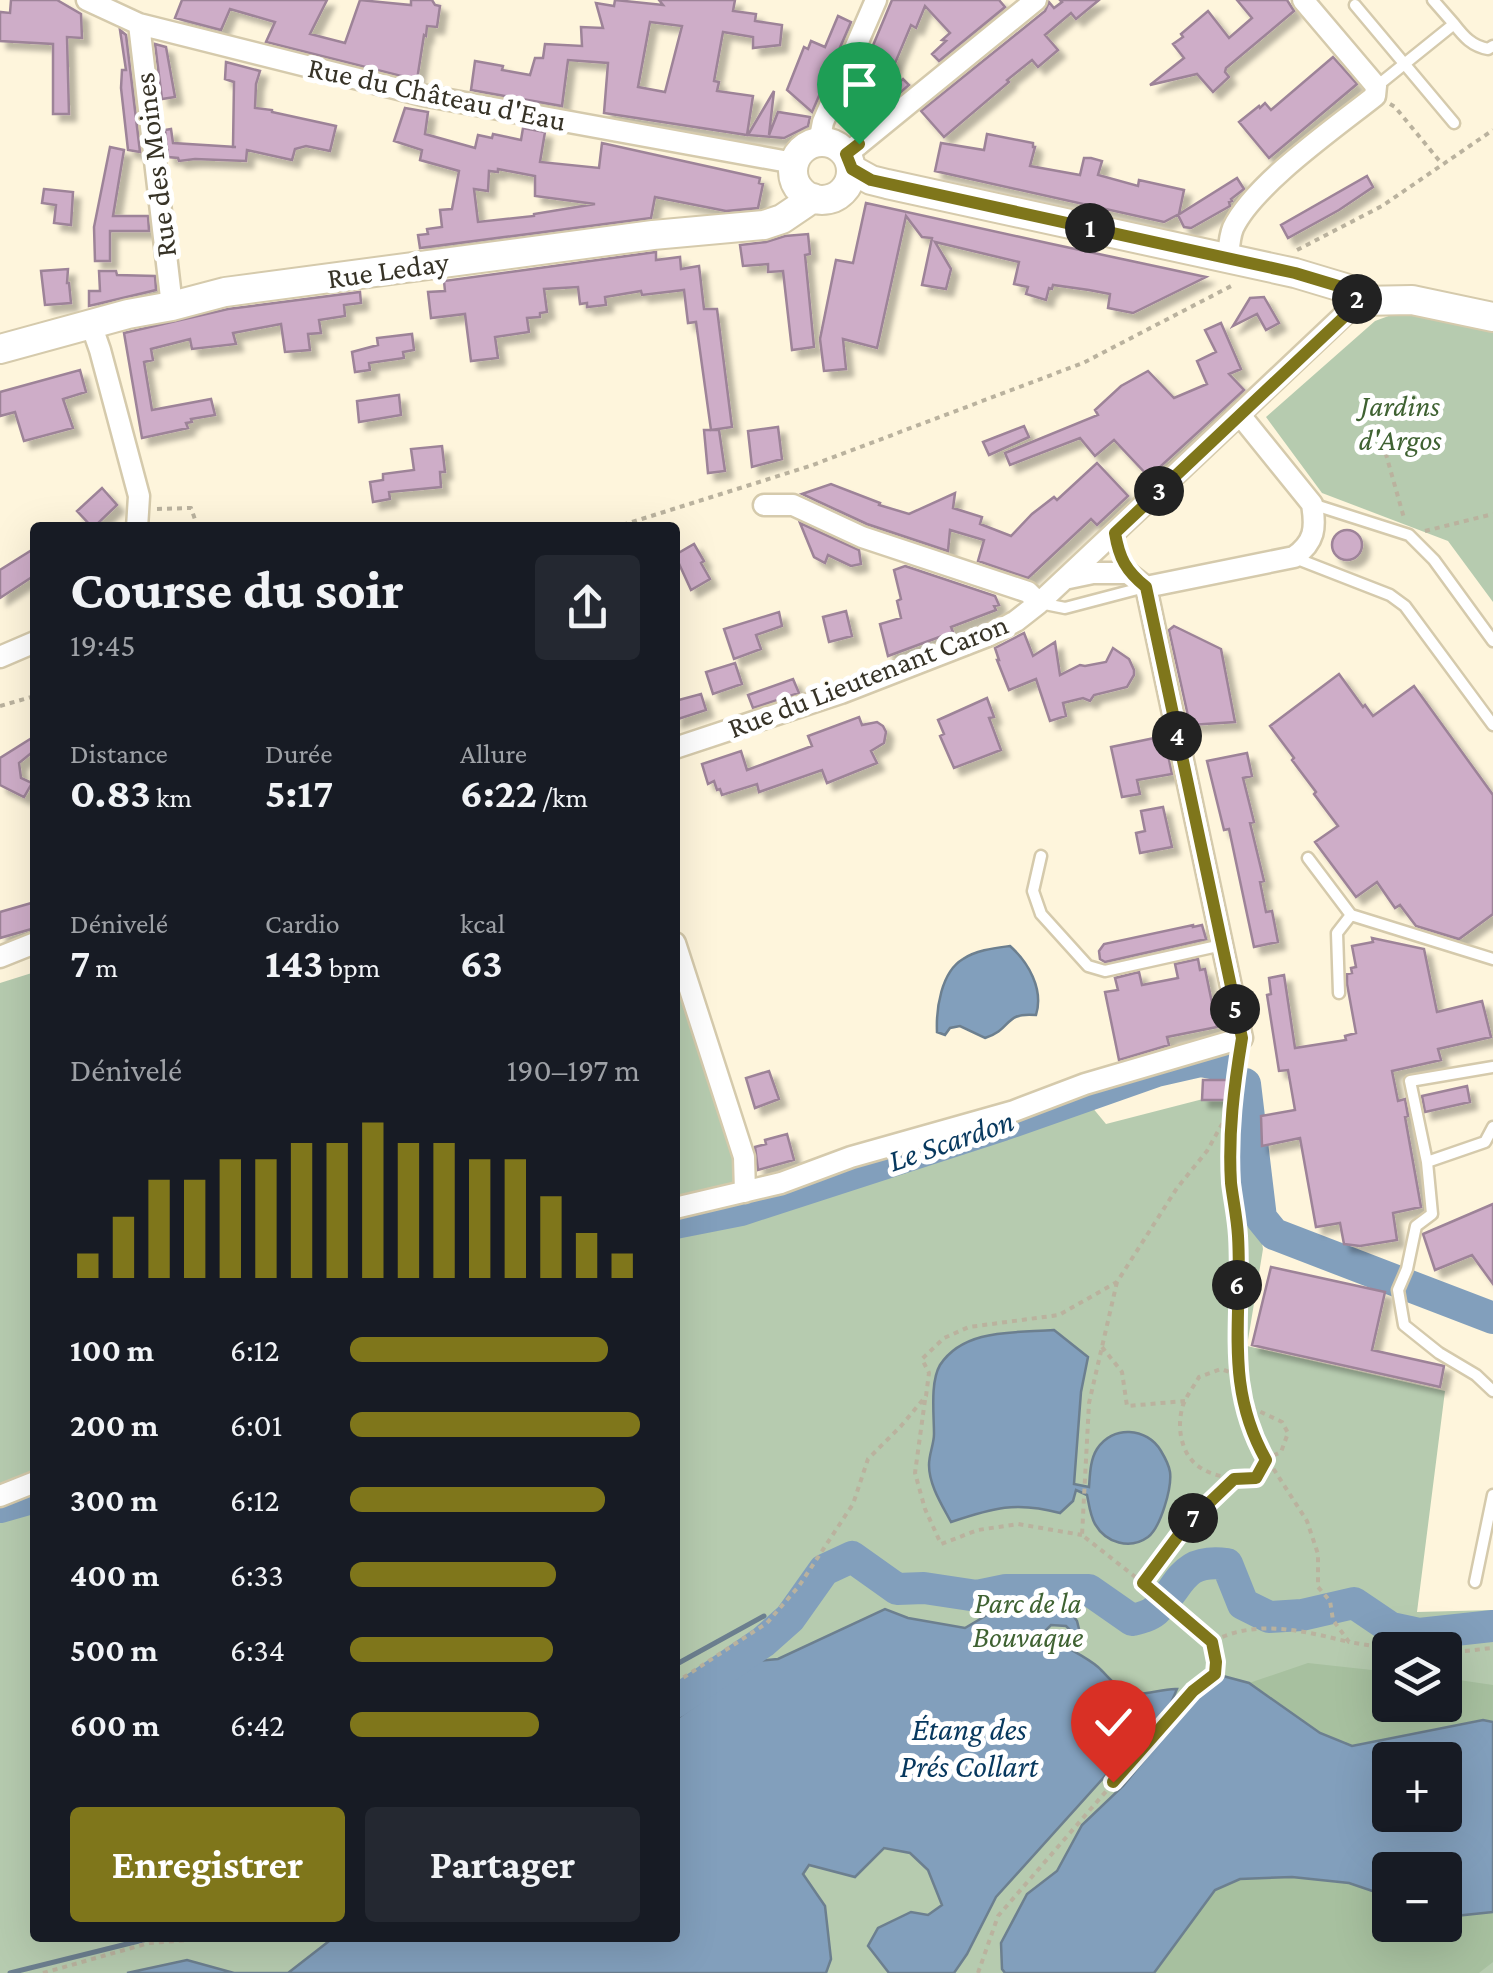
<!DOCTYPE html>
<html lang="fr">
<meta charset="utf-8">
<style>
body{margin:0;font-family:"Crimson Pro",serif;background:#242831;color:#f1f3f6;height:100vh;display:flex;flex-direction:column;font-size:38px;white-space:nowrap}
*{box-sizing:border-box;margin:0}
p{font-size:32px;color:#9ea1a6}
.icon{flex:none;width:55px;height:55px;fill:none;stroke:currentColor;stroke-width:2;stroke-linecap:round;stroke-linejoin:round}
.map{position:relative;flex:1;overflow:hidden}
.drawer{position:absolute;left:30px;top:522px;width:650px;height:1420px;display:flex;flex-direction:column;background:#171b24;border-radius:10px;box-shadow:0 10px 40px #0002}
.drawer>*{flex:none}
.controls{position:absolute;left:1372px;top:1632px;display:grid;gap:20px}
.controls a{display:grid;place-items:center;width:90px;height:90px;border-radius:10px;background:#171b24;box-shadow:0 10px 40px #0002;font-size:50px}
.pin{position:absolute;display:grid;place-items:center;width:85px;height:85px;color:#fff;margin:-102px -42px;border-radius:50% 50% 50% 0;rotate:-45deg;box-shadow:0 0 10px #0007}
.pin .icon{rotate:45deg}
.km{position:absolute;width:50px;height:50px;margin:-25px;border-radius:50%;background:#222;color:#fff;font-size:28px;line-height:50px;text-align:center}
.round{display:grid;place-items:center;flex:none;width:105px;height:105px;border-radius:10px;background:#242831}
.summary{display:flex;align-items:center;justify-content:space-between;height:170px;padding:0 40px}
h1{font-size:55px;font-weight:700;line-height:75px}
.stats{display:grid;grid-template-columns:repeat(3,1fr);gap:15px;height:170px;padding:10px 40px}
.stats div{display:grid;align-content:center}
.stats b{font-size:42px;font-weight:700}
.stats small{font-size:28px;font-weight:400}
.stats p{font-size:28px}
.chart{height:280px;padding:20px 40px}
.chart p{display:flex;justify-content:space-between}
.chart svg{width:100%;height:180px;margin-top:10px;stroke:#7f761b;stroke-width:6}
.primary-button{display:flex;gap:20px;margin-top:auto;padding:20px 40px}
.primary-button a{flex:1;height:115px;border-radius:10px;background:#7f761b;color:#fff;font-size:40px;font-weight:700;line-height:115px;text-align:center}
.primary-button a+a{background:#242831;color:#f1f3f6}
ul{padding:0 40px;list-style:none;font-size:32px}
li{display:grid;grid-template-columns:160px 120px 1fr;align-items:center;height:75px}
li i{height:25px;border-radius:12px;background:#7f761b}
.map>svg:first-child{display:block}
.green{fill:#b6cbaf;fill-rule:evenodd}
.forest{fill:#a7c09f}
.water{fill:#829fbc;stroke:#6c7f8f;stroke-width:2.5;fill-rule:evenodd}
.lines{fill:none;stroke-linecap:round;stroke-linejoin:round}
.stream{stroke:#6c7f8f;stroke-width:5}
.river{stroke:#829fbc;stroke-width:32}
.building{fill:#ceadc8;stroke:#9d8398;stroke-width:2.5;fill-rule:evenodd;filter:url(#shadow)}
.lane-casing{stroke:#d5caac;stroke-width:15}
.street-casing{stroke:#d5caac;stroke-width:25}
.secondary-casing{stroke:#d5caac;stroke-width:32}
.path{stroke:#bab29e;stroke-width:4;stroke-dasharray:5 5;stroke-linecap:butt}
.lane{stroke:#fff;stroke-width:10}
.street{stroke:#fff;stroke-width:20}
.secondary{stroke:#fff;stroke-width:28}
.route-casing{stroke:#fff;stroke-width:20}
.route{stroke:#7f761b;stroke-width:12}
.labels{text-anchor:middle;stroke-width:10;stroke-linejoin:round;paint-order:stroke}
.street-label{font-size:30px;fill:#373327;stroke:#fff}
.park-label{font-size:30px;font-style:italic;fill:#3f6232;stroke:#fff}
.water-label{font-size:32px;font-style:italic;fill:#07385e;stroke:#fff}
</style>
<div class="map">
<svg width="1493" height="1973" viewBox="0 0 1493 1973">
<defs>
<filter id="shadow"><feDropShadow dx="7" dy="7" stdDeviation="2.5" flood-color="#0004"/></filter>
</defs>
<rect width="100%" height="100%" fill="#fef5dc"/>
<path class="green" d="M1417,312l76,18v272l-45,-61 -126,-48 -56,-76 109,-96 19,-7z
M675,967l82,228 325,-100 24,29 132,-34 25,159 -16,97 198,45 -28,221 76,-2v363h-1493v-990l35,-11v966h640zM1390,1650h55v55h-55zM1390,1760h55v55h-55zM1390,1870h55v55h-55z"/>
<path class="forest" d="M1308,1663l82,9v33h55v-27l48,7v37l-10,-2 -131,26 -32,-13 -71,-50z
M1292,1877l57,6 41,14v28h55v-8l48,-5v50l-14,11h-325l61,-83 25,-11z"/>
<path class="water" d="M1010,946c18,16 34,43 26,69 -33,-3 -23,14 -51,23l-25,-12 -10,2 -5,7 -8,-3c-1,-23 4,-60 26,-73 13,-9 32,-11 47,-13z
M1054,1330l34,27 -7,35 -7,92 15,3c1,-12 1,-27 8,-38 15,-24 50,-22 64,2 3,5 8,14 9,21 2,15 -9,55 -22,65 -18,13 -42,6 -53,-13 -5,-9 -6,-20 -8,-29l-11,-5 -3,11 -13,12c-44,-12 -67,-5 -109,9 -9,-17 -22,-37 -22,-57 0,-11 5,-21 5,-31 0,-19 -4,-52 6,-69 24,-37 76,-32 114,-35z
M1009,1602l55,1 13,18 3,12 -5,2 -9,-9 -15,-1 -6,6c15,16 37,22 53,36 9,8 20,23 31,26 14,4 33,-5 48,-4l-6,14 -175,194 -29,57 -13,19h-65l-21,-27 10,-18 33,-16 17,3 14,-10 -14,-35 -18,-17 -26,-5 -29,29 -46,-12 -6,9 22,32 6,53 -5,14h-699l60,-13 47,13h54l45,-35h342v-218l82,-59 21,-2 107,-50 23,9 57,10z
M1223,1676l26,7 71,50 32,13 131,-26 10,2v190l-48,5v-47h-55v27l-41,-14 -57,-6 -52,2 -25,11 -61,83h-149l-3,-4 -1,-26 26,-49 30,-23 25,-46 41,-39 74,-91zM1445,1760v55h-55v-55z"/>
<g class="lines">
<path class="stream" d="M783,1618h7
M675,1665l89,-49
M10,1973l141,-35"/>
<path class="river" d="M1245,1084l16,134 13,16 219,84
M675,1223l66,-13 262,-85 154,-54 44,-10 26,5
M0,1507l35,-10
M675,1702l88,-60 27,-24 34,-48 28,-13 45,32 27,-1 53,8 29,-6h83l43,30c8,-2 17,-4 23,-9 27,-25 25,-53 72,-47l16,40 26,13 33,-2 52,-12 37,25 28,6 74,-8"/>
</g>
<path class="building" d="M11,0h46l24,14 1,24 -15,-1 2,77h-16v-70l-53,-3v-29l10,1z
M182,0h145l-17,34 35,9 15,-43 51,5v-5h21l3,5 5,1 -3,21 -10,-1 -1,10 -2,-1 -7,45 -151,-38 9,-20 -45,-13 -9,21 -46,-12z
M615,0l48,5 -4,-5h76l-2,11 23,3 -1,7 27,4 -2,20 -27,3v-11l-30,-5 -9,49 5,1 -2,9 36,5 -6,39 -143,-22 4,-50 -40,-3 -6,46 -91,-16 4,-29 28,5 -1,4 28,5 5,-17h8l2,-14 37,2 -1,-19 22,1 -7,-25 18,3zM650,22l32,4 -17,66 -27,-5z
M892,0h107l6,7 -66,54 -7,-7 14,-13 -4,-1 8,-7 -25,-27 -9,22 -5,-3 -31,74 23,-20 6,6 -15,13 -15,3 -6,14 -6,5 -21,-10z
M1060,0h39l-23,19 -5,-6 -26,22 13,15 -20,17 -6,-7 -25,20 2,2 -65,55 -23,-26 124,-100 4,-9 5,6 8,-6z
M1237,0h50l7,11 -68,57 -1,4 4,5 -16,15 -16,-18 -47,11 34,-27 -11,-14 10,-7 -2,-3 27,-23 21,27 23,-20z
M838,16l13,6 -39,90 -25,-22 17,-43 4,2 3,-8 14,6z
M120,30l6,5 14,117 -12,-2 -7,-62 1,-18h4z
M155,44l11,3 9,50 -13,2z
M1333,57l24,27 -88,74 -30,-36 20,-16 1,2 5,-5 6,7z
M226,62l34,9 -4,13 -1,24 17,2v2l64,14 -6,25 -24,-5 -11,3 -3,11 -45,-10 -1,11 -51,-2 -16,2 -1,-3 -10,-1 -3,-27 6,-1 2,14 63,4h-3l1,-65 -9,-3z
M774,91l-5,44 9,-23 32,5 -2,9 -24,12 -36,-3z
M405,108l23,4 -3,22 50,14 3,-13 14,3 1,-4 28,6 2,-12 22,4 -5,30 59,6 3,-25 158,35 -1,5 4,1 -5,24 -32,3 -71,-14 -4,21 -231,30 -2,-13 10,-1 -1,-5 15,-2 -2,-17 12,-1 7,-38 -39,-11 2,-10 -28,-9zM498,169l37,7v20l60,8 -61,10v2l-56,6 -4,-33 14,2 1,-20 9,1z
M987,134l46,9v4h2l-5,19 50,9 4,-17h7l11,3 -4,14 40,11 1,-6 45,10 -5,24 -15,8 -229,-51 6,-28 43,7z
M110,147l14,3 -11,66h35l1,15h-39v30h-15l-1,-34z
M1367,176l6,11 -34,23 -51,28 -7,-13z
M1237,178l7,11 -13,10 1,2 -3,1 1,4 -39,22 -7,-1 -6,-12z
M44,189l29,3 -2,33 -17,-2 2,-18 -14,-2z
M866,203l186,41 154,33 -73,36 -25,-5 2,-14 -21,-4 -36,-5 -1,4 -3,-1 -3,12 -20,-6 2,-7 -14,-3 5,-22 -84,-20 16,27 -5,20 -24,-4 10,-47 -10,-1 -16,-21 -29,132 -34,-9 3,30 -22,2 -4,-32 16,-79 17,3z
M808,234l2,20 -5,1 9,92 -22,3 -9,-79 -15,1v-8l-25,2 -3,-21 26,-3 19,-6z
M656,252v8l24,-3 1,12 18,-3 5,43h13l15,118 -21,3 -15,-108 -8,1 -4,-33 -42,5 -1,-4 -36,6 1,8 -19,2v-4l-7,1 -2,-17 -34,2 3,23 -7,1v4l-13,1 2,14 -34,5 3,21 -27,3 -6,-47 -34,4 -3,-26 17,-1 -1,-10z
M68,269l-1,14h2l2,20 -26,2 -4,-34z
M99,271h17l1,4 38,1 1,14 -67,16v-15h11z
M360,292l1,11 -17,2 1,11 -26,4 2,13 -13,1 2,16 -25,2 -4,-28 -48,9 3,11 -44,5 -2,-10 -39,10 2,11 -9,2 8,48 59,-11 4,16 -24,4 1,3 -6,1 2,5 -46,10 -18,-105 104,-24z
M1264,297l15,26 -13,7 -9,-16 -24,12 17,-28z
M1221,323l20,46 -12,5 15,16 -95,87 -35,-37 -19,16 -15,-18 -70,27 -5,-12 93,-38 -3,-5 26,-24 27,-15 26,27 33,-14 -10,-23 19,-9 -11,-22z
M412,334l2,16 -11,2 1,6 -35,5 1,7 -15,2 -3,-20 26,-7 -1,-7z
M80,370l6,22 -23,7 10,29 -49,13 -9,-29 -15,4v-24z
M399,395l2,20 -42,7 -2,-21z
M1024,426l5,11 -40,18 -6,-13z
M778,427l4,32 -30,8 -4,-36z
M704,430h15l6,41 -17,2z
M442,446l3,26h-5l1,15 -52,5 1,7 -17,3 -3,-20 13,-2v-6l31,-4 -3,-21z
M1097,463l31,33 -31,29 -6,-6 -63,59 -50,-17 6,-21 -34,-10 -2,21 -81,-27 -65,-30 29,-10 49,19 -1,2 30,9 46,-21 -2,15 29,9 -2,7 31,12 21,-22 22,-17 3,3z
M102,488l15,17 -24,23 -16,-17z
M800,523l59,27 2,14 -10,2 -23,-11 -3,8 -11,-6z
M1332 545a15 15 0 1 1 30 0a15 15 0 1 1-30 0Z
M694,544l10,17 -3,2 9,16 -19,11 -16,-35z
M35,548v27l-35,23v-28z
M905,566l90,30 4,9 -5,1 2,4 -45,17 2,5 -65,24 -8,-32 21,-6 -4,-17 4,-2 -7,-29z
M846,611l6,25 -23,6 -6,-25z
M779,612l3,14 -26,9 5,14 -27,10 -10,-30z
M1174,626l47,23 14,73 -45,3 -21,-95z
M1024,633l9,23 22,-14 5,33 20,-10 5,1 21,-4 7,-14 16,11 5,11v5l-7,12 -33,8 -4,6 -7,-3 -20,5 3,13 -16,5 -14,-42 -27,11 -12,-30h2l-4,-12z
M735,663l7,21 -29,10 -7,-22z
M1339,674l24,33 2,-2 8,11 41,-30 79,109v119l-34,25 -43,-13 -16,-21 -5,3 -18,-26 -21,15 -41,-55 23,-16 -24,-32 2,-2 -24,-32 2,-2 -24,-32z
M793,679l6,14 -46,15 -5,-13z
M701,694l5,16 -31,10v-19z
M987,698l7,19 -5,1 12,32 -47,18 -14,-32 4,-2 -6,-14z
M859,717l3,8 15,-3 6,4 3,6 -2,11 -13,8 6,12 -50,20 -5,-13 -63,22 -2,-8 -35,11 -2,-6 -3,1 -3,-9 -6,3 -6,-20 39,-13 6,19 65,-24 -4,-10z
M35,736v14l-16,13 2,15 11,5 -8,14 -24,-12v-27z
M1164,736l8,38 -35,6 3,14 -18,3 -11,-50z
M1247,753l5,23 -9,2 11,44 -4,1 14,58 -4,1 6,30 6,-1 6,31 -24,5 -25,-118 -5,1 -17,-69z
M1163,807l9,40 -32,6 -4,-20 9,-2 -4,-20z
M35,902v26l-35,10v-26z
M1193,925v2l9,-2 4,14 -101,23 -5,-3 -1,-8 5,-7z
M1372,938l52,11 13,63 45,-11 9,36 -53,12 3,11 -49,11 6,30 7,-2 3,17 -3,1 16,90 -28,6 4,27 -37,6 -16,-2 -4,-21 -24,4 -16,-89 -38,8 -1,-30 34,-6 -7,-40 -9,1 -12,-76 4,-1 -2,-16 15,-3 11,73 51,-8 -1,-4 11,-3 -9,-49v-10l5,-1 -1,-5 5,-1 -4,-21 21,-4z
M1198,959l2,11 5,-1 12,58 -50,10 2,8 -50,15 -14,-68 13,-2 -3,-12 24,-6 3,13 36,-7 -3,-14z
M769,1071l10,28 -24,9 -9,-30z
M1203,1080h25v20h-26z
M1467,1086l3,16 -45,10 -3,-16z
M787,1134l7,26 -36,10 -3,-23 11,-3 -1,-4z
M1493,1204v80l-21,-29 -37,15 -12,-36z
M1271,1267l114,25 -13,58 72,16 -4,21 -188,-42z"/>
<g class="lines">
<defs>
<path id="lane" d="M1433,0l21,24
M1355,5l99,118
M1377,86l77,-62c10,13 18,22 34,25l5,-3
M1312,504l97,31 25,25 59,81
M1295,558l95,37 15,11 88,119
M1040,603l25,5 80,-21
M1041,856l-8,35 8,23 47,52 17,5 117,-26
M1308,858l43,57 142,44
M1339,993l-2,-60 14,-18
M1493,1067l-83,14 17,81 58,-20 8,-15
M1427,1162l5,52 -16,12 -9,43 -9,21 6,35 35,28 37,22 17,16
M1475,1582l18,-87"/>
<path id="street" d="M87,0l52,24 283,71 372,68
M139,24l33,282
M819,142l4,-20 53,-122
M847,154l189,-154
M1228,259c1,-10 1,-21 5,-31 20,-43 103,-101 142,-132l1,-10 -73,-86
M91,324l9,26 39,146 -2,32
M764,505h29l69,32 166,55 11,11
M1069,578l24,-5h35l18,14
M1146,587l148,-30c21,-15 22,-29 18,-53l-72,-89
M0,657l35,-15
M675,748l166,-55 149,-58 26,-14 23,-18 81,-76 239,-226
M675,943l69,214 1,35
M0,957l35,-14
M675,1208l106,-25 70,-26 163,-46 71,-27 157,-46 -96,-451
M0,1496l35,-14"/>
<path id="secondary" d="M793 171a29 29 0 1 1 58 0a29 29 0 1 1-58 0Z
M851,169l20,11 16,4 408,89 50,15 14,13 53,-1 81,17
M0,349l128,-35 44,-8 53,-14 428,-57 111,-10 18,-6 31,-21"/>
</defs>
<use href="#lane" class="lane-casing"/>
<use href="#street" class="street-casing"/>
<use href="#secondary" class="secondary-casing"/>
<path class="path" d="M1390,104l5,3 47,57
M1297,250l85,-44 111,-76
M1372,405l32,113
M157,509l34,-1 7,20
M613,528l197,-62 273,-103 152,-79
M1425,531l68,-17
M0,706l35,-10
M1239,1058l-8,50v74l7,54v148l15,53 54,84 11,33v33l12,14 3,19 16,22 48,8
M1117,1282l-28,121 -7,132 61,48 69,59
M1102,1347l20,25 5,34 58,-5
M1238,1375l-17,-6 -22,8c-5,9 -12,18 -16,28 -4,13 -4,27 0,39 9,31 44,36 72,34l11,-19 15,-7 7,-19 -6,-11 -38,-18
M925,1400l-10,73 10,36 16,35 37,-14 40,-6 64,11
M1143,1583l44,-59 47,-45
M1445,1653l48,-5
M675,1683l92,-60 32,-37 54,-82 15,-45 33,-33 25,-30 3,-23 -7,-14 22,-21 25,-11 90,-12 58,-33 60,-94 30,-37 24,-43
M43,1973l106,-30 69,-5
M978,1973l20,-57 195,-225 22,-17 1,-12 -4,-20c43,-24 92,-11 137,0"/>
<use href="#lane" class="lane"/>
<use href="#street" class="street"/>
<use href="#secondary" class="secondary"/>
</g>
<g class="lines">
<defs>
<path id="route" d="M859,144l-13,10 6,15 19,11 424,93 50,15 14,13 -14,15 -230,217c4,25 11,38 31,54l96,451c-8,48 -14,96 -11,145 2,17 6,35 7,53 5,81 -15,148 28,224l-10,18 -22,1 -47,45 -44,59 69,59 4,20 -1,12 -22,17 -80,91"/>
</defs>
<use href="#route" class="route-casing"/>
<use href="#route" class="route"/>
</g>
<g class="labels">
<g class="street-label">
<text transform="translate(437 94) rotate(12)" y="10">Rue du Château d'Eau</text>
<text transform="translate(155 165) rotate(-97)" y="10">Rue des Moines</text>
<text transform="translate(388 270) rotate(-8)" y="10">Rue Leday</text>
<text transform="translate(868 676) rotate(-21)" y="10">Rue du Lieutenant Caron</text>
</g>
<g class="park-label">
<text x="1400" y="416">Jardins<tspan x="1400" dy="34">d'Argos</tspan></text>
<text x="1028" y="1613">Parc de la<tspan x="1028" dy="34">Bouvaque</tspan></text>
</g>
<g class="water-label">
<text transform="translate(951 1140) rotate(-19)" y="11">Le Scardon</text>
<text x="969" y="1740">Étang des<tspan x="969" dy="37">Prés Collart</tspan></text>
</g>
</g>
</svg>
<div class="controls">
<a><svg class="icon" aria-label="layers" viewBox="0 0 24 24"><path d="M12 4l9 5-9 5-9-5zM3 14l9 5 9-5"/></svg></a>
<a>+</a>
<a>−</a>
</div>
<div class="pin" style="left:859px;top:144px;background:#1e9e55"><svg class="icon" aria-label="arrive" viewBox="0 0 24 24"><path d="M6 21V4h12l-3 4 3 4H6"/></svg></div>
<div class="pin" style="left:1113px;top:1782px;background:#d93025"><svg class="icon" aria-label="check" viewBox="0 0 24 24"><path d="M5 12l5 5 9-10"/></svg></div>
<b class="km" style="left:1090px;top:228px">1</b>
<b class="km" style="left:1357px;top:299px">2</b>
<b class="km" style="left:1159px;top:491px">3</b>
<b class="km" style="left:1177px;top:736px">4</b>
<b class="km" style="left:1235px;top:1009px">5</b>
<b class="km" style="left:1237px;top:1285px">6</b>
<b class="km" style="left:1193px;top:1518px">7</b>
<section class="drawer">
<div class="summary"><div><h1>Course du soir</h1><p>19:45</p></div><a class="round"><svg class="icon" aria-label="share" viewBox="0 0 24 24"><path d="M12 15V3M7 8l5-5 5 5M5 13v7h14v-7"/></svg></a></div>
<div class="stats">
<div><p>Distance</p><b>0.83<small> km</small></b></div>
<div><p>Durée</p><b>5:17</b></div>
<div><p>Allure</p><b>6:22<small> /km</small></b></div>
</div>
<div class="stats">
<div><p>Dénivelé</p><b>7<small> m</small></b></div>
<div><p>Cardio</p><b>143<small> bpm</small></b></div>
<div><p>kcal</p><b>63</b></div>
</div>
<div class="chart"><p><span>Dénivelé</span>190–197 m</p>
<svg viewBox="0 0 160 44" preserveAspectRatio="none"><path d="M5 44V38M15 44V29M25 44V20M35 44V20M45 44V15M55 44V15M65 44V11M75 44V11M85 44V6M95 44V11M105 44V11M115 44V15M125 44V15M135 44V24M145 44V33M155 44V38"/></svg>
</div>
<ul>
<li><b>100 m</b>6:12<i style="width:89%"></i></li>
<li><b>200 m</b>6:01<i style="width:100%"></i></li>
<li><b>300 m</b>6:12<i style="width:88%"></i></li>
<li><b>400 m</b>6:33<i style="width:71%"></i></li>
<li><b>500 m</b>6:34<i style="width:70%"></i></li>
<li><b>600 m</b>6:42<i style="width:65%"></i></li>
</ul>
<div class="primary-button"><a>Enregistrer</a><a>Partager</a></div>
</section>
</div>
